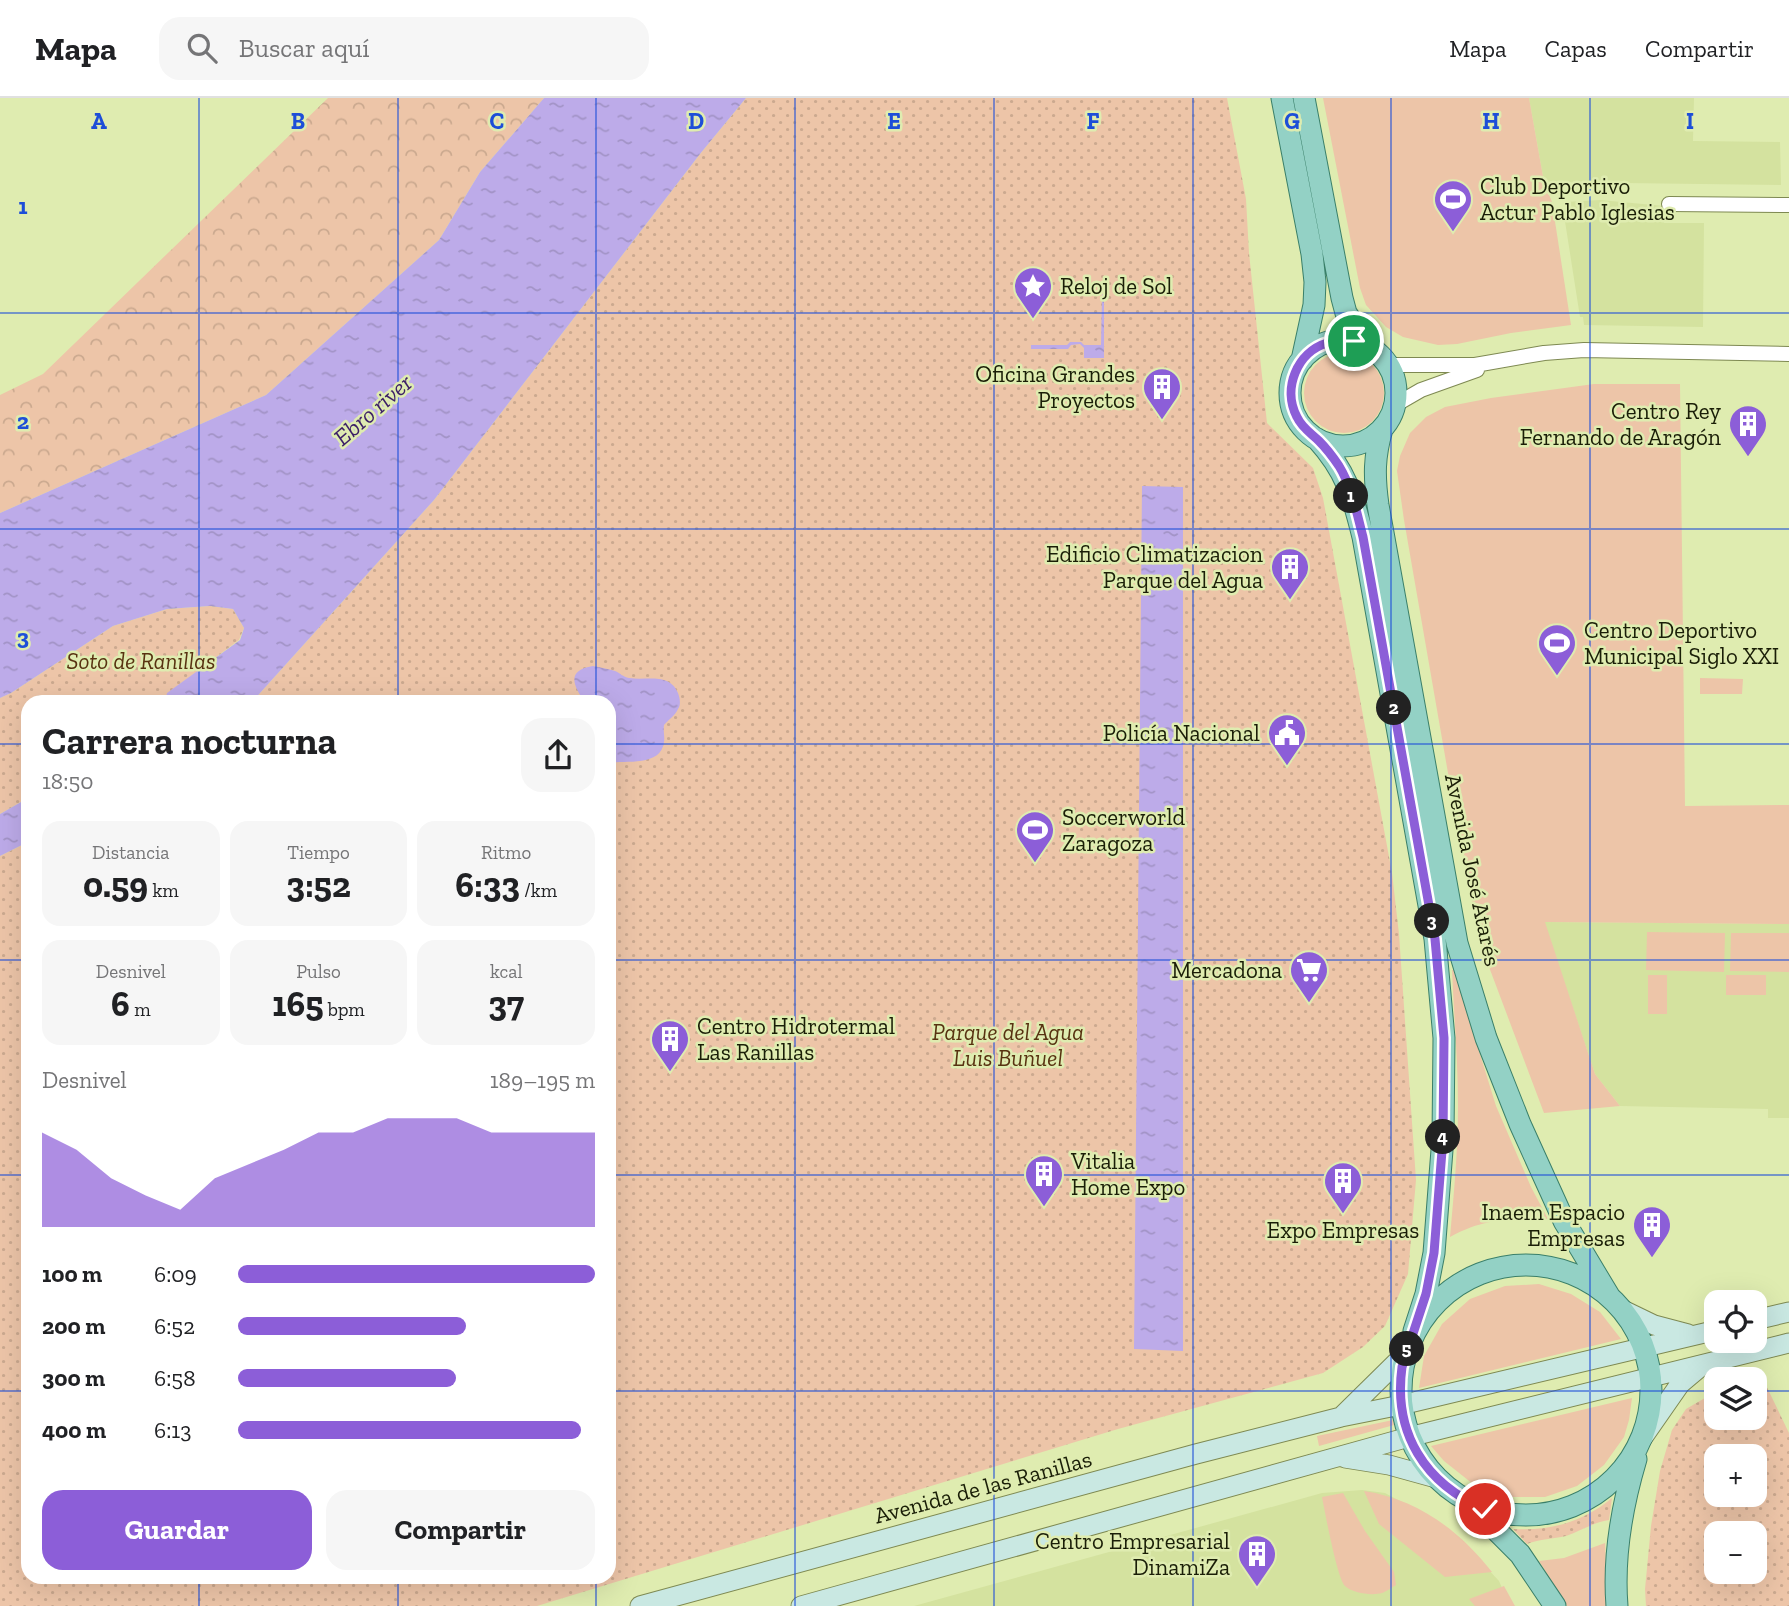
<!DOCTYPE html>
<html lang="es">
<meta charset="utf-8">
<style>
body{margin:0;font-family:"Zilla Slab",serif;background:#f6f6f6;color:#202124;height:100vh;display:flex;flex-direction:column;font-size:26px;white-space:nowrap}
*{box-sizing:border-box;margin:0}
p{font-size:23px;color:#757577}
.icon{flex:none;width:38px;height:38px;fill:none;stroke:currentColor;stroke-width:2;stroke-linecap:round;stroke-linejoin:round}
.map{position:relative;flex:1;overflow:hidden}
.drawer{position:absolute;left:21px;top:597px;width:595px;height:889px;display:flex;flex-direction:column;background:#fff;border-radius:21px;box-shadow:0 7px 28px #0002}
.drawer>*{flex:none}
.tools{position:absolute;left:1704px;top:1192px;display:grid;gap:14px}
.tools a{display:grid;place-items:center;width:63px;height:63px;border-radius:14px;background:#fff;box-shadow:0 7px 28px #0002;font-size:35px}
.pin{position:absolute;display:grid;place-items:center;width:60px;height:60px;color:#fff;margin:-30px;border:4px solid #fff;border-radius:50%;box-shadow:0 2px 7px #0007}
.km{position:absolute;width:35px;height:35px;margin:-18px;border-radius:50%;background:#222;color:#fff;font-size:19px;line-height:35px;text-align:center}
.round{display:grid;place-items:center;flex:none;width:74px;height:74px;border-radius:21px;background:#f6f6f6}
.overview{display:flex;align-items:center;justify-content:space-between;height:119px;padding:0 21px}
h1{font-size:38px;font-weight:700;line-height:52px}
.metrics{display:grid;grid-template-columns:repeat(3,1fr);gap:10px;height:119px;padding:7px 21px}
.metrics div{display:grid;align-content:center;border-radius:18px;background:#f6f6f6;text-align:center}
.metrics b{font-size:35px;font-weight:700}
.metrics small{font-size:19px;font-weight:400}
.metrics p{font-size:19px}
.chart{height:196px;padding:14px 21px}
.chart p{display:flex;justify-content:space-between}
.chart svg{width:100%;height:126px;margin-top:7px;fill:#8c5ed8;opacity:.7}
.button{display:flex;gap:14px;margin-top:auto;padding:14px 21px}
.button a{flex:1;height:80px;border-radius:21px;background:#8c5ed8;color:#fff;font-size:28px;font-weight:700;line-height:80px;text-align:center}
.button a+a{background:#f6f6f6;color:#202124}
ul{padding:0 21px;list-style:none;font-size:23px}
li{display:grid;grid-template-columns:112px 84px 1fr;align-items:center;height:52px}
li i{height:18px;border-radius:9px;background:#8c5ed8}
header{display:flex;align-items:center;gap:42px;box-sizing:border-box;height:98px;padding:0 35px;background:#fff;border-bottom:2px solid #e0e0e0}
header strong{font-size:33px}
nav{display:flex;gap:38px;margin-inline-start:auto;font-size:24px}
.search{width:490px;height:63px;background:#f6f6f6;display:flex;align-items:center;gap:18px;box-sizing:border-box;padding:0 24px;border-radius:21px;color:#757577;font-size:26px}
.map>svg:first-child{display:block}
.built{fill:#d4e29f}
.grass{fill:#edc5a8}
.forest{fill:url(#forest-crowns)}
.park{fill:url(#park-dots);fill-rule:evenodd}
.water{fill:url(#water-ripples)}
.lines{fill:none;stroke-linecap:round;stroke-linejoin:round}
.street-casing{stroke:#7e8952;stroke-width:16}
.secondary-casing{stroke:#7e8952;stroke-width:21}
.primary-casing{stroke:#3a7f69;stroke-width:23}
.street{stroke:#fff;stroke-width:14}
.secondary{stroke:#c9e8e2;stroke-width:19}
.primary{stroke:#93d1c5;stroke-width:21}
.route-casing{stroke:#fff;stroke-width:14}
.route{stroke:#8c5ed8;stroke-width:9}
.grid{fill:none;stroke:#1d4ed8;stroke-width:2;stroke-opacity:0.55}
.labels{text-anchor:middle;stroke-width:5;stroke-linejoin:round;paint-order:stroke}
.poi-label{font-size:23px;fill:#1a1e07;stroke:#dfecb0;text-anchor:end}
.park-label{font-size:23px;font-style:italic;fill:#583211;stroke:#dfecb0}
.street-label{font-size:23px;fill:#1a1e07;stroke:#dfecb0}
.water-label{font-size:24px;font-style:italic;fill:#3c1f67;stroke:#dfecb0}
.grid-label{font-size:23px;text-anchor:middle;font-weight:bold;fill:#1d4ed8;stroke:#dfecb0;stroke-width:5;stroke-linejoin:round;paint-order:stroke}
</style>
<header>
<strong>Mapa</strong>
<div class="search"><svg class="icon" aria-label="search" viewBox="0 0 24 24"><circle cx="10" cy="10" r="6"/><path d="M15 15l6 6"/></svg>Buscar aquí</div>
<nav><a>Mapa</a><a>Capas</a><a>Compartir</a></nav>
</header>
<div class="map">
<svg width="1789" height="1508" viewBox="0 0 1789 1508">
<defs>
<pattern id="forest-crowns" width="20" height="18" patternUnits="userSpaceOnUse" patternTransform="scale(1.75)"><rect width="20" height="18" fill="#edc5a8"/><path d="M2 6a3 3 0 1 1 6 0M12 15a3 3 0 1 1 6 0" fill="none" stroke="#cba98f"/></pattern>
<pattern id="park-dots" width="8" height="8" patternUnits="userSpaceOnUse" patternTransform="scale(1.75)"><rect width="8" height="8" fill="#edc5a8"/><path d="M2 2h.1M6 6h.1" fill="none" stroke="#cba98f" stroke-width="1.8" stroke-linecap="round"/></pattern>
<pattern id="water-ripples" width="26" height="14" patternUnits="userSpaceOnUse" patternTransform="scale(1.75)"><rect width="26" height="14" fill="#bdabe9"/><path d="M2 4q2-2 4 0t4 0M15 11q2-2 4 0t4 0" fill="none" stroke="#a293c6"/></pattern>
</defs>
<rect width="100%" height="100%" fill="#dfecb0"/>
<path class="built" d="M1529,0h165l-1,43 87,1 1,43 -237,-3z
M1600,102l64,6v17h40l-1,104 -119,-2 -1,-8h-3l-16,-102 3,-1 -2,-12z
M1544,824l245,2v194h-21v-9l-148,-3 -25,-32z
M1362,1392l23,3 26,14 51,34 37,40 11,25h-596l408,-113z"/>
<path class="grass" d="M1323,0h206l15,84 8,20 19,123 -60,8 -54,11 -19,1 -35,-8 -17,-10 -20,-22 -6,-17z
M1304 295a40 40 0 1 1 80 0a40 40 0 1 1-80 0Z
M1594,286h86l5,422 104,-1v119l-244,-2 50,152 25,32 -76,7 -64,-170 -32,-170 -44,-253 -7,-49 3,-15 10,-23 16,-16 19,-10 46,-9z
M1700,580l43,1 -1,15h-42z
M1647,834l78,1 -1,39 -78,-2z
M1731,835h58v39l-59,-1z
M1452,872h2l42,136 35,81 17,32c-40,0 -63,-1 -98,18 4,-44 8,-87 8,-131 0,-45 -4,-90 -6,-136z
M1648,877h19v39h-19z
M1726,877h40v20h-40z
M1539,1186l32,10 29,18 21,27 -202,49 5,-32 18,-32 28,-25 35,-13z
M1632,1300l-3,22 -5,17 -20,28 -27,21 -32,11h-37l-35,-13 -29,-23 -13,-15z
M1393,1322l1,5 -75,21 -2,-10z
M1364,1393c53,8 95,39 128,81l-47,5 -66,-53z
M1343,1395l22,38 29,41 2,13c-4,2 -10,7 -14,8 -10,3 -30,0 -37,-7 -8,-8 -20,-74 -23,-89z
M1605,1445l3,63h-41l-28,-45 25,-3z
M1504,1488l11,20h-40l-6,-7z"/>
<path class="forest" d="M328,0h216l-64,74 -41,68 -173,155 -266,118v-118l43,-21z"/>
<path class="park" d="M746,0h481l19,101 3,54 18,170 46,45 10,30 69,375 7,61 17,246 -8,94 -23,52 -22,21 -40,26 -205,56 -581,177h-537v-750l28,-14v735h581v-875h-357l182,-202 266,-346z
M210,508l23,3 11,19 -5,12 -71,53 -3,9h-137v96l-28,16v-116l11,-5 102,-67 54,-17z
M1762,1279l27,56v173h-143l-1,-17 6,-63 9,-55 12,-41 14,-21 31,-18v27h38v-39h-2zM1755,1358v38h-38v-38zM1755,1435v39h-38v-39z
M1612,1400l-3,22c-15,2 -28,11 -43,16 -13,3 -26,3 -39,8l-14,-15c38,2 70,-7 99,-31z"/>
<path class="water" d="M544,0h202l-46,56 -266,346 -182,202h-87l2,-9 73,-53 4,-12 -11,-19 -23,-3 -43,3 -54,17 -102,67 -11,5v-185l266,-118 173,-155 41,-68z
M1102,196l2,1v63h-20v-10l-4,-4 -9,1 -3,4h-37v-4h36l3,-3h11l3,3h17z
M1142,388l41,1v864l-49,-2z
M593,568c7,1 15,3 22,5 5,2 8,6 14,7 18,3 40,-6 49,15 2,5 3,12 0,16 -3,7 -10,11 -14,16 -1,7 1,11 0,17 -3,25 -38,18 -55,21v-61h-24c-12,-16 -19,-32 8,-36z
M28,700v44l-28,14v-42z"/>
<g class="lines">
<defs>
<path id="street" d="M1669,106l120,1
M1388,267h87l69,-12 40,-3 205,4
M1395,307l26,-15 56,-20"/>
<path id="secondary" d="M1623,1212l31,15 34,9
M1755,1222l34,-8
M1341,1319l64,-63
M1641,1342l39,-56 19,-16
M1345,1360l44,7 47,13
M640,1508l556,-152 145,-37 60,-12 316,-75
M801,1508l608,-169 380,-94"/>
<path id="primary" d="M1282,0l30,156 3,28 -1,23 -12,55
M1304,0l38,200 4,15 22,33
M1290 295a53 53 0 1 1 106 0a53 53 0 1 1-106 0Z
M1382,331c-8,28 -8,47 -4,76l79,438 29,95 34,86 44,97 45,75
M1317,341c29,32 36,57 46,98l72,402 9,99 -1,99 -9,116 -8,41 -12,37
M1401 1292a125 125 0 1 1 250 0a125 125 0 1 1-250 0Z
M1472,1408l48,48 35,52
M1617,1508c-4,-50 5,-100 19,-147"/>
</defs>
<use href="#street" class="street-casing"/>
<use href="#secondary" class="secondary-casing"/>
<use href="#primary" class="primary-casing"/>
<use href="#street" class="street"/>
<use href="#secondary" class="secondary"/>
<use href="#primary" class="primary"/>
</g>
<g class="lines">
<defs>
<path id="route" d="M1354,243c-9,-1 -18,-1 -27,2 -30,9 -45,46 -30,74 5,11 14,16 22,24 7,7 14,16 20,25 13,21 18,48 24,71l72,402 9,99 -1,100 -9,115 -8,41 -24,73c-9,66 23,117 83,142"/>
</defs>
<use href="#route" class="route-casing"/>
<use href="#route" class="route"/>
</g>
<path class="grid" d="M199,0v604M398,0v604M596,0v604M795,0v1508M994,0v1508M1193,0v1508M1391,0v1508M1590,0v1508M0,215h1789M0,431h1789M0,646h28M609,646h1180M0,862h28M609,862h1180M0,1077h28M609,1077h1180M0,1293h28M609,1293h1108M1755,1293h34M199,1479v29M398,1479v29M596,1479v29"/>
<defs>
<symbol id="stadium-pin" viewBox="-11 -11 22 30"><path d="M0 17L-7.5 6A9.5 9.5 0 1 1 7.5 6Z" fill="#8c5ed8" stroke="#dfecb0"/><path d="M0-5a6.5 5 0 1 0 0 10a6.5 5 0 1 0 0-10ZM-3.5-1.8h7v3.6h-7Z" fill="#fff"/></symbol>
<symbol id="sight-pin" viewBox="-11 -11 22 30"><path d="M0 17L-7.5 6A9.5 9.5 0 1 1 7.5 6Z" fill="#8c5ed8" stroke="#dfecb0"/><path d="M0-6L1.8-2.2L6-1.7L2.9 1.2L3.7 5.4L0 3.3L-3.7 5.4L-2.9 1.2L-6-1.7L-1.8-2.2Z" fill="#fff"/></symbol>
<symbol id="building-pin" viewBox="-11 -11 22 30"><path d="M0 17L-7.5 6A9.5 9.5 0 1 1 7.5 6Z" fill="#8c5ed8" stroke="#dfecb0"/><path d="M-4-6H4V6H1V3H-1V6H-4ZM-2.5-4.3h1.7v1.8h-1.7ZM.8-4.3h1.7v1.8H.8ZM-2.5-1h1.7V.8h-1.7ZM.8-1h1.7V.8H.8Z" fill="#fff"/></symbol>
<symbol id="civic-pin" viewBox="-11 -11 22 30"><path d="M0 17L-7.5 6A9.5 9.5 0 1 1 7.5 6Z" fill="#8c5ed8" stroke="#dfecb0"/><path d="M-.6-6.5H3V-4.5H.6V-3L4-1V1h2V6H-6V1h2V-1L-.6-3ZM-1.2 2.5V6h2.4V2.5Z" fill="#fff"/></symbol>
<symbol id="supermarket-pin" viewBox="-11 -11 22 30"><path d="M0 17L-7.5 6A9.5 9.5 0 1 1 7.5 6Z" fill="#8c5ed8" stroke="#dfecb0"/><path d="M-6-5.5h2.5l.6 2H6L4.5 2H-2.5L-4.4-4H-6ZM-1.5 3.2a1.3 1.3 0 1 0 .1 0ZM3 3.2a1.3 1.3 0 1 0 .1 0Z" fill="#fff"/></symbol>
</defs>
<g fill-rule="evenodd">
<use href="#stadium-pin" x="1431" y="79" width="44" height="60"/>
<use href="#sight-pin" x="1011" y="166" width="44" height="60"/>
<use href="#building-pin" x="1140" y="267" width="44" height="60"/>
<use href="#building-pin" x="1726" y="304" width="44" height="60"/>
<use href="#building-pin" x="1268" y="447" width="44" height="60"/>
<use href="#stadium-pin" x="1535" y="523" width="44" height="60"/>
<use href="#civic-pin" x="1265" y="613" width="44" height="60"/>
<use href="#stadium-pin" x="1013" y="710" width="44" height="60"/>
<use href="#supermarket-pin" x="1287" y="850" width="44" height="60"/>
<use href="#building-pin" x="648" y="919" width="44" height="60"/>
<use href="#building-pin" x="1022" y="1054" width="44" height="60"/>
<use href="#building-pin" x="1321" y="1061" width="44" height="60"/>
<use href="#building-pin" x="1630" y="1105" width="44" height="60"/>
<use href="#building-pin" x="1235" y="1434" width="44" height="60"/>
</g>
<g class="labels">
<g class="poi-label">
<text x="1480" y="96" text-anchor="start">Club Deportivo<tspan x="1480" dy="26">Actur Pablo Iglesias</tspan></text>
<text x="1060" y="196" text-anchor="start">Reloj de Sol</text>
<text x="1135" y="284">Oficina Grandes<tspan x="1135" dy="26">Proyectos</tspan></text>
<text x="1721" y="321">Centro Rey<tspan x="1721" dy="26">Fernando de Aragón</tspan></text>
<text x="1263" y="464">Edificio Climatizacion<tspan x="1263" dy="26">Parque del Agua</tspan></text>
<text x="1584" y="540" text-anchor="start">Centro Deportivo<tspan x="1584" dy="26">Municipal Siglo XXI</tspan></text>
<text x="1260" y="643">Policía Nacional</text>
<text x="1062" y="727" text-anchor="start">Soccerworld<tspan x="1062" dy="26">Zaragoza</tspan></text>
<text x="1282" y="880">Mercadona</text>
<text x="697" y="936" text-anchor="start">Centro Hidrotermal<tspan x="697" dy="26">Las Ranillas</tspan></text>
<text x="1071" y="1071" text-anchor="start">Vitalia<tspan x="1071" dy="26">Home Expo</tspan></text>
<text x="1625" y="1122">Inaem Espacio<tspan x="1625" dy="26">Empresas</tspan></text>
<text x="1343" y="1140" text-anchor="middle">Expo Empresas</text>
<text x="1230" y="1451">Centro Empresarial<tspan x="1230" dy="26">DinamiZa</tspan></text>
</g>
<g class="park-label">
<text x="141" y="571">Soto de Ranillas</text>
<text x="1008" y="942">Parque del Agua<tspan x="1008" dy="26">Luis Buñuel</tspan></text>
</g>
<g class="street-label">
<text transform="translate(1473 772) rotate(78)" y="8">Avenida José Atarés</text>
<text transform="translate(983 1389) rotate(-15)" y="8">Avenida de las Ranillas</text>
</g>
<g class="water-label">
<text transform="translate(373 312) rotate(-41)" y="8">Ebro river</text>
</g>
</g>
<g class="grid-label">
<text x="99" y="31">A</text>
<text x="298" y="31">B</text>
<text x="497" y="31">C</text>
<text x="696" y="31">D</text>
<text x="894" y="31">E</text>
<text x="1093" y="31">F</text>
<text x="1292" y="31">G</text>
<text x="1491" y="31">H</text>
<text x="1690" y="31">I</text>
<text x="23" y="116">1</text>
<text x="23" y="331">2</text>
<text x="23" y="547">3</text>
</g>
</svg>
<div class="tools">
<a><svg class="icon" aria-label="locate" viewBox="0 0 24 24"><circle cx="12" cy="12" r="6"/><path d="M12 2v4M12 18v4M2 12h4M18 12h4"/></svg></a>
<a><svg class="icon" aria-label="layers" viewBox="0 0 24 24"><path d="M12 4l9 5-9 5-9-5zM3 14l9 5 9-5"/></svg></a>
<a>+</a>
<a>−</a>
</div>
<div class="pin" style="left:1354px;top:243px;background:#1e9e55"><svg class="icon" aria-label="arrive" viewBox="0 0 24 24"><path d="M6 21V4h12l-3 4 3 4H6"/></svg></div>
<div class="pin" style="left:1485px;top:1411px;background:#d93025"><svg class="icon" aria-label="check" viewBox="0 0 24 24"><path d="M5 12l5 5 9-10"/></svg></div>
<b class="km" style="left:1351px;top:398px">1</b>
<b class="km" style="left:1394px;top:610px">2</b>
<b class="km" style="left:1432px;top:823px">3</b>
<b class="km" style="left:1443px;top:1039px">4</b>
<b class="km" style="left:1407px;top:1251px">5</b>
<section class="drawer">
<div class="overview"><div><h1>Carrera nocturna</h1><p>18:50</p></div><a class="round"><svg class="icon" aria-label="share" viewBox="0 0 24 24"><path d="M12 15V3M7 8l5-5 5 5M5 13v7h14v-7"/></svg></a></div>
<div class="metrics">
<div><p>Distancia</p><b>0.59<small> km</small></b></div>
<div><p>Tiempo</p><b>3:52</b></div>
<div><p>Ritmo</p><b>6:33<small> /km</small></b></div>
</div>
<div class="metrics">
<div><p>Desnivel</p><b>6<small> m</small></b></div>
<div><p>Pulso</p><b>165<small> bpm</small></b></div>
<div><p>kcal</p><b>37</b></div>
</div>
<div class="chart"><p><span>Desnivel</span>189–195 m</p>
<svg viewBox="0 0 160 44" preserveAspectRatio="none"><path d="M0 44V11L10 17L20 27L30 33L40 38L50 27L60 22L70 17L80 11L90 11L100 6L110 6L120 6L130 11L140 11L150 11L160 11V44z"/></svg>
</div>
<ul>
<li><b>100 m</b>6:09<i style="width:100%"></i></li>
<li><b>200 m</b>6:52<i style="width:64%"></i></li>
<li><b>300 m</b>6:58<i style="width:61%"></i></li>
<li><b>400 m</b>6:13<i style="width:96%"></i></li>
</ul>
<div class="button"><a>Guardar</a><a>Compartir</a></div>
</section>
</div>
